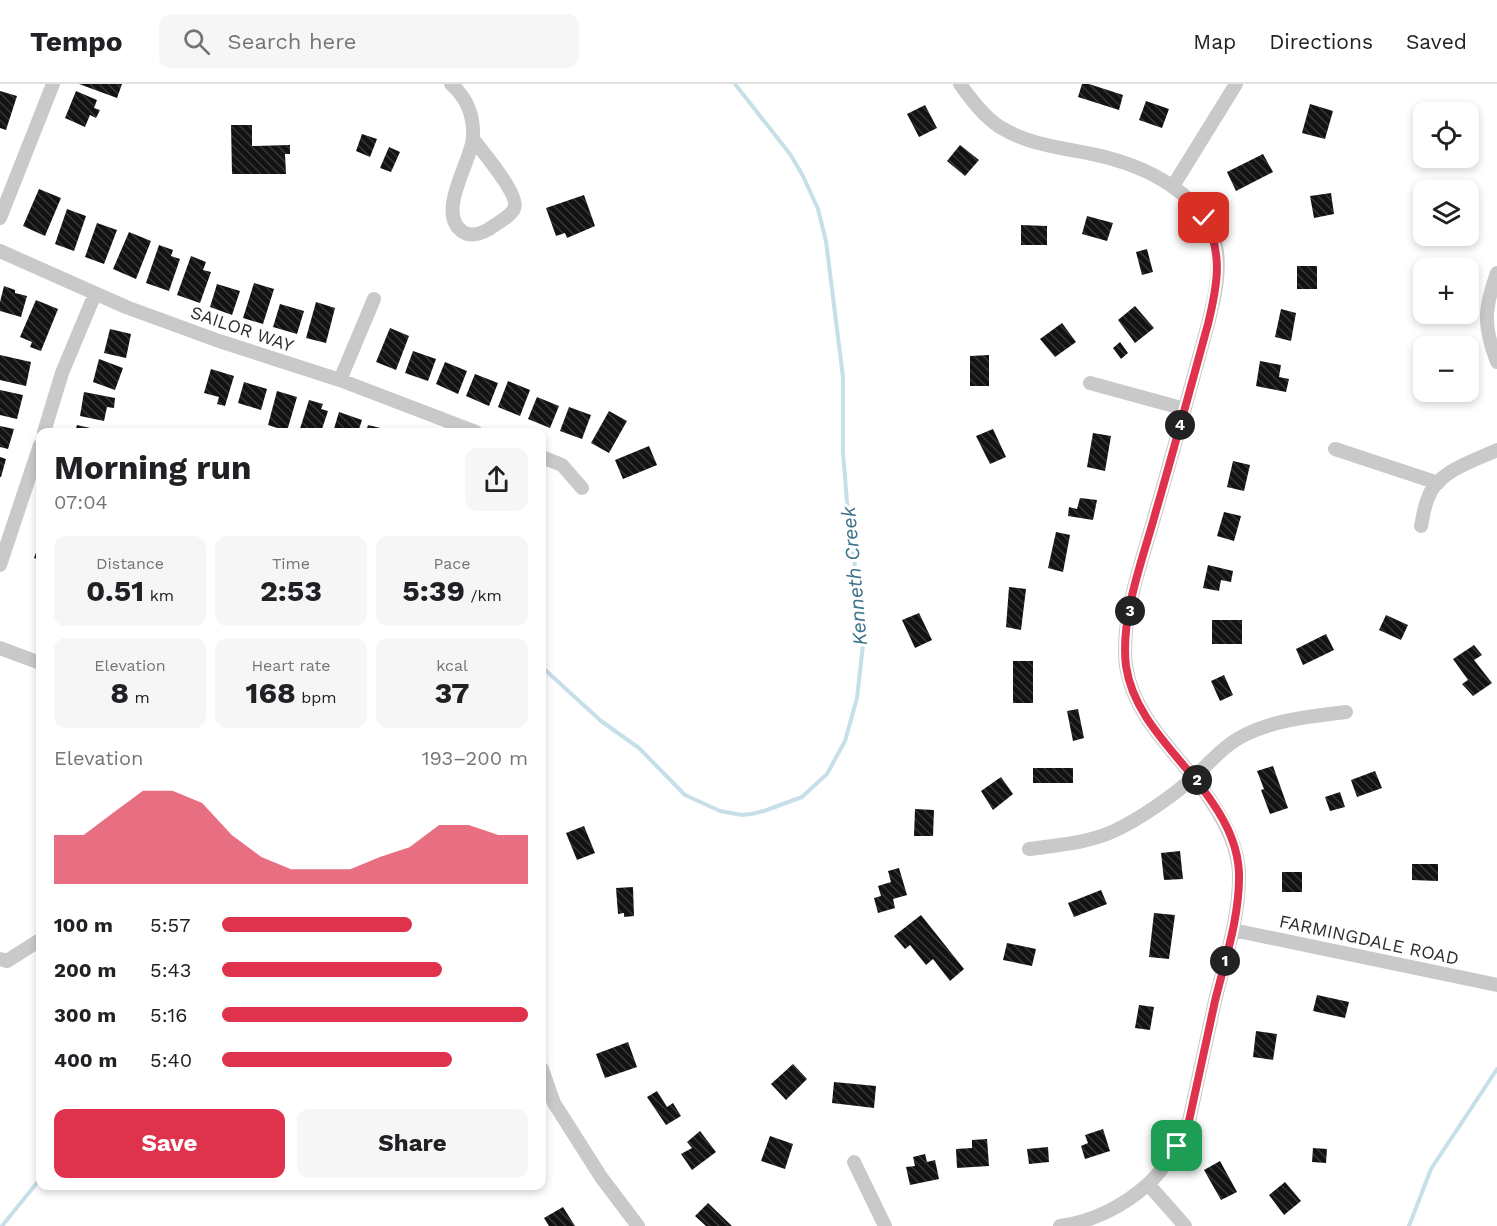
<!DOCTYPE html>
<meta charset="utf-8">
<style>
body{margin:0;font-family:"Work Sans",sans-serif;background:#f6f6f6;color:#202124;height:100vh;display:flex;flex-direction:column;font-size:22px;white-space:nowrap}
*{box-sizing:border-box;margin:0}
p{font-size:20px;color:#757577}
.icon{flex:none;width:33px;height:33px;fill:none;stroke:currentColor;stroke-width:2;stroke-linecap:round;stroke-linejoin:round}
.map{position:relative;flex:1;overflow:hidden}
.drawer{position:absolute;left:36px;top:344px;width:510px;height:762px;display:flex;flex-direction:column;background:#fff;border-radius:12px;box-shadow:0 3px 9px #0003}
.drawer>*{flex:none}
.fabs{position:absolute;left:1413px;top:18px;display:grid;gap:12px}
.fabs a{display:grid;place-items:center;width:66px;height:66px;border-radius:12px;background:#fff;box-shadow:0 3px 9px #0003;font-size:30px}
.pin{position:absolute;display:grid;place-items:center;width:51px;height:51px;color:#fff;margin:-26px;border-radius:12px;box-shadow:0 3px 9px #0006}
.km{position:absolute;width:30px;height:30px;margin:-15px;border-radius:50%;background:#222;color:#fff;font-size:16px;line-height:30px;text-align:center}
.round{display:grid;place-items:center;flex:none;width:63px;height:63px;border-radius:12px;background:#f6f6f6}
.summary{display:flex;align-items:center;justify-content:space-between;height:102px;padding:0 18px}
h1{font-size:33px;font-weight:700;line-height:45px}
.metrics{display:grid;grid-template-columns:repeat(3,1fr);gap:9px;height:102px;padding:6px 18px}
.metrics div{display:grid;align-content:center;border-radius:12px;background:#f6f6f6;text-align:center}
.metrics b{font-size:30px;font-weight:700}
.metrics small{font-size:16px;font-weight:400}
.metrics p{font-size:16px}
.chart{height:168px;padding:12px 18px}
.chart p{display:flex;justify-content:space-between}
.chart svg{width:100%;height:108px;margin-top:6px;fill:#df334d;opacity:.7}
.primary-button{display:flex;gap:12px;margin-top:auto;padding:12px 18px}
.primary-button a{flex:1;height:69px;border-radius:12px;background:#df334d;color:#fff;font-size:24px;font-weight:700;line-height:69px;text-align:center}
.primary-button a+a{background:#f6f6f6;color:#202124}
ul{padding:0 18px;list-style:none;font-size:20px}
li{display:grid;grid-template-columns:96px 72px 1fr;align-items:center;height:45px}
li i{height:15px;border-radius:8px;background:#df334d}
header{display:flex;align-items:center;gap:36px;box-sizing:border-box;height:84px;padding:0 30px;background:#fff;border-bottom:2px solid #e0e0e0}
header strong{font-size:28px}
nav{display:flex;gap:33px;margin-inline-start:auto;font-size:21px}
.search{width:420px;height:54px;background:#f6f6f6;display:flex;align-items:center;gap:15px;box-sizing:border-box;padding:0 21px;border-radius:12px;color:#757577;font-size:22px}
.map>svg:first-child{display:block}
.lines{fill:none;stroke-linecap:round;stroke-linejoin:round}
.stream{stroke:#c6dfe9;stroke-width:4}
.building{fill:url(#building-back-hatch)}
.minor{stroke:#c9c9c9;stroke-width:14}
.route-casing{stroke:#fff;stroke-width:12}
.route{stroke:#df334d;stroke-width:8}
.labels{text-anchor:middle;stroke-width:6;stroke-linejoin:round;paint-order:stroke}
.street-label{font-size:18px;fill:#2c2c2c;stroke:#fff}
.water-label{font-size:20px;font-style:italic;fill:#3e738b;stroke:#fff}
</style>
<header>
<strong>Tempo</strong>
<div class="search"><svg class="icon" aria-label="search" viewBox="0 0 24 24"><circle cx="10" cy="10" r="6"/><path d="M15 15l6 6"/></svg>Search here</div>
<nav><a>Map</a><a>Directions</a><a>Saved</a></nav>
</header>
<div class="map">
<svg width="1497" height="1142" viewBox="0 0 1497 1142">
<defs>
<pattern id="building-back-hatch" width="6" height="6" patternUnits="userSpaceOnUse" patternTransform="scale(1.5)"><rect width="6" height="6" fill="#131313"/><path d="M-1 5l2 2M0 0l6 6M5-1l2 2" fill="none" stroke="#363636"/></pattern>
</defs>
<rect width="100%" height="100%" fill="#fff"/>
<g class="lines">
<path class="stream" d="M542,583l59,54 38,27 46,47 35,16 22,4 9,-1 13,-3 38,-14 25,-23 18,-33 12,-43 6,-53 -2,-35 -13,-95 -5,-63v-75l-17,-136 -8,-32 -15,-33 -13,-22 -55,-70
M2,1142l38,-47
M1409,1142l22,-57 66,-100"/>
</g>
<path class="building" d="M79,0h43l-5,14z
M1082,0h7l34,11 -4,15 -41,-13z
M0,7l17,5 -11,34 -6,-2z
M76,7l21,9 -3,8 6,2 -4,8 -6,-3 -5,12 -20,-9z
M1146,17l23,8 -7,19 -23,-8z
M1310,20l23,7 -8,28 -23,-6z
M925,21l12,23 -18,9 -12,-23z
M231,41h21v21l38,-1v9h-5l1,20h-54z
M362,50l15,5 -7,18 -14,-6z
M960,61l19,15 -14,16 -18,-15z
M389,63l11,5 -9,20 -11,-4z
M1263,70l10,18 -37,19 -9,-19z
M39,105l22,9 -16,38 -22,-10z
M1331,109l3,21 -20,4 -4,-22z
M584,111l11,31 -28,12 -2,-5 -9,3 -10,-28z
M67,125l19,7 -12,35 -19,-7z
M1087,132l26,7 -6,18 -25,-7z
M97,139l20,7 -13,34 -19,-7z
M1021,141l26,1v19h-26z
M129,148l22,9 -15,38 -23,-10z
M159,161l14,5 -2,6 9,3 -11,32 -23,-8z
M1147,165l6,23 -11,3 -6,-23z
M191,172l15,6 -3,8 8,2 -11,31 -23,-8z
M1297,182h20v23h-20z
M254,199l20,6 -11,35 -20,-6z
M217,200l23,7 -8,24 -22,-8z
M4,202l11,4v3l12,3 -6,21 -21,-6v-9z
M36,216l22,9 -17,42 -11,-4 2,-5 -12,-5z
M316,218l19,6 -9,35 -20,-5z
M280,220l24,7 -7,23 -24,-7z
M1135,222l19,22 -19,15 -17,-23z
M1281,225l15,4 -5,28 -16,-4z
M1062,239l14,19 -21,15 -15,-18z
M390,244l19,8 -13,34 -20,-8z
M110,245l21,5 -5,24 -22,-5z
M1120,258l8,11 -7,6 -8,-11z
M413,267l23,8 -8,22 -23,-8z
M0,271l31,7 -5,24 -26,-6z
M989,271v31h-19v-30z
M99,275l24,9 -8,22 -22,-8z
M1260,277l21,4 -2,12 10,2 -3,13 -30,-6z
M445,278l22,9 -9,23 -22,-10z
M211,285l23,7 -9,30 -8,-2 2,-7 -15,-4z
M475,290l23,9 -9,23 -23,-10z
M508,297l22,9 -10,26 -22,-9z
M244,298l23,7 -6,21 -23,-7z
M0,306l23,5 -6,24 -17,-4z
M277,307l20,6 -10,34 -19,-6z
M84,308l31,6 -1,10 -7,-1 -3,14 -24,-5z
M537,313l22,9 -9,22 -22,-9z
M309,316l14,4 -2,5 7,2 -7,21h-22z
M569,323l22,8 -9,24 -22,-8z
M609,327l18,10 -18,32 -18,-10z
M339,328l23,8 -4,12h-25z
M77,341l22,5v2h-24z
M368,341l25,6v1h-27z
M0,342l14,3 -6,20 -8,-2z
M993,345l13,28 -16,7 -14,-28z
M1093,349l18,3 -6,35 -18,-4z
M649,362l8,19 -34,14 -8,-19z
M0,373l6,2 -5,18h-1z
M1233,377l17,4 -6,26 -17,-4z
M1080,414l17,2 -4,20 -25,-4 1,-9 8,2z
M1224,428l17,4 -7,25 -17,-5z
M1056,448l14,3 -7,37 -15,-4z
M40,458v18l-6,-2z
M1208,481l25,6 -2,11 -10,-2 -2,11 -16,-3z
M1009,503l17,2 -5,41 -15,-3z
M919,529l13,27 -17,8 -13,-28z
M1386,531l22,10 -7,15 -22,-10z
M1212,536h30v24h-30z
M1326,550l8,16 -31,15 -7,-16z
M1474,561l8,10 -8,5 18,23 -19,13 -11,-12 6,-4 -15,-21z
M1013,577h20v42h-20z
M1224,591l9,20 -13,6 -9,-20z
M1078,625l6,29 -11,3 -6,-30z
M1273,682l15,42 -18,6 -9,-24 3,-1 -7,-18z
M1033,684h40v15h-40z
M1375,687l7,17 -25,9 -6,-17z
M1001,693l12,17 -20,16 -12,-19z
M1340,708l5,15 -15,4 -5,-14z
M915,725l19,1 -1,26h-19z
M584,742l11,27 -18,7 -11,-27z
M1180,767l3,28 -19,1 -3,-27z
M1412,780h26v17l-26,-1z
M899,784l8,27 -14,4 2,9 -17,5 -4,-15 7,-2 -3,-10 13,-4 -3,-11z
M1282,788h20v20h-20z
M633,803l1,29 -10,1v-4l-6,1 -2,-26z
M1101,806l6,14 -33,13 -6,-14z
M1154,829l21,2 -6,44 -20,-2z
M921,831l43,54 -14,12 -17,-22 -7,6 -16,-20 -5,4 -11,-13z
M1007,859l29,6 -4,17 -29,-6z
M1317,911l32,7 -4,16 -32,-7z
M1139,921l15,2 -4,23 -15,-2z
M1256,947l21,3 -4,26 -20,-3z
M628,958l9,25 -32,11 -9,-24z
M793,980l14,15 -21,21 -15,-16z
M834,998l42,4 -2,22 -42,-5z
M657,1007l10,16 6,-4 8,13 -15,9 -19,-28z
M1103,1045l7,22 -25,8 -4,-13 7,-3 -3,-8z
M700,1047l16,21 -24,18 -11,-16 11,-6 -5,-6z
M770,1052l23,8 -8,25 -24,-8z
M987,1055l2,27 -32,2 -1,-19 16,-1v-8z
M1048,1063l1,15 -20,2 -2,-15z
M1313,1064l14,1 -1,14 -14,-1z
M925,1070l2,8 8,-2 4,19 -29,6 -4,-18 9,-1 -2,-9z
M1220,1077l17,31 -16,8 -17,-30z
M1285,1098l16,19 -17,14 -15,-20z
M708,1119l24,23h-26l-11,-10z
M563,1123l12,19h-26l-5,-8z"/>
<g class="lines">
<path class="minor" d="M451,0c15,13 23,31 22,53 -1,24 -38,76 -10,95 8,5 19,1 26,-3 7,-5 22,-13 25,-20 7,-13 -32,-58 -41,-70
M960,0c11,15 24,33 40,43 32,20 70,21 105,30 47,12 104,41 112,95 3,24 -3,48 -9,72 -17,62 -34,125 -52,187 -13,48 -36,105 -30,155 8,54 54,89 83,132 15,22 29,48 30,75 1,43 -14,87 -24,128 -9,40 -17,80 -26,120 -11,22 -22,46 -41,63 -24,22 -56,38 -88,42
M1173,102l63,-102
M0,134l53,-134
M0,167l126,56 93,34 121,39 136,52
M1497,189c-13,36 -14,53 0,89
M340,296l34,-81
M1090,299l95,26
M44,348l18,-59 33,-79
M1335,365l103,34
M542,373l20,8 20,23
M1421,442c2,-9 3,-19 7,-28 9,-27 46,-37 69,-48
M0,481l40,-120
M0,564l40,15
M1029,765c28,-4 59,-6 85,-18 26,-12 60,-36 80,-54 16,-14 27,-29 45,-39 32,-18 72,-22 107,-26
M1233,846l264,55
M0,875l7,2 33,-21
M542,985l12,34 47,74 37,49
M854,1078l31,64
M1148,1100l37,42"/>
</g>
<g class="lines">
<defs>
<path id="route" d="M1177,1062l12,-25c9,-40 17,-80 26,-120 10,-41 25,-85 24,-128 -1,-26 -13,-51 -27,-71 -29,-44 -78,-81 -86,-136 -6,-50 17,-107 30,-155 18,-62 35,-125 52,-187 9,-37 16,-71 -4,-106"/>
</defs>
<use href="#route" class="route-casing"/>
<use href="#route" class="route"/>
</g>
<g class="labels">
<g class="street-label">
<text transform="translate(242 245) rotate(19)" y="6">SAILOR WAY</text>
<text transform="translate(1369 856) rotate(12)" y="6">FARMINGDALE ROAD</text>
</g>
<g class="water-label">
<text transform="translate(854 492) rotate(-95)" y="7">Kenneth Creek</text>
</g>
</g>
</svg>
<div class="fabs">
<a><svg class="icon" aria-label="locate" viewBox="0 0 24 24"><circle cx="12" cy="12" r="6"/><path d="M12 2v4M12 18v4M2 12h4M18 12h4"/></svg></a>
<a><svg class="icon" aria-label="layers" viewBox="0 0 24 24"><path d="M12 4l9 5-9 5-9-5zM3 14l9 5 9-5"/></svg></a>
<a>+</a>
<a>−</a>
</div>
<div class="pin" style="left:1177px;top:1062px;background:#1e9e55"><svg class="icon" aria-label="arrive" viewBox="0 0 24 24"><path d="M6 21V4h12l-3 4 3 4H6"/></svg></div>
<div class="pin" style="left:1204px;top:134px;background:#d93025"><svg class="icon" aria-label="check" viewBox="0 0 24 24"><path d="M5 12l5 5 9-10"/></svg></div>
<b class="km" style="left:1225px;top:877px">1</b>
<b class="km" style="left:1197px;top:696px">2</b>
<b class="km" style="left:1130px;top:527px">3</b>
<b class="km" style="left:1180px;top:341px">4</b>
<section class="drawer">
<div class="summary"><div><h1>Morning run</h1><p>07:04</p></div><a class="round"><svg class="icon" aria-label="share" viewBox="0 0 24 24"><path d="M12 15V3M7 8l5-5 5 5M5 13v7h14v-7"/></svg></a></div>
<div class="metrics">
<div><p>Distance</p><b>0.51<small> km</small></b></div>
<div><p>Time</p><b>2:53</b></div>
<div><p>Pace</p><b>5:39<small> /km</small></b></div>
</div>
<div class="metrics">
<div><p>Elevation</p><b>8<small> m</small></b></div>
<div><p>Heart rate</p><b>168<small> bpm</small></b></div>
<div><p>kcal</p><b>37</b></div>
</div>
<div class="chart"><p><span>Elevation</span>193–200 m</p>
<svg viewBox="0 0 160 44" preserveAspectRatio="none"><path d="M0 44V24L10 24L20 15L30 6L40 6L50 11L60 24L70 33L80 38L90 38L100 38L110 33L120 29L130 20L140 20L150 24L160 24V44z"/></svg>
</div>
<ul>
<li><b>100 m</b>5:57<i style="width:62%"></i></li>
<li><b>200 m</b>5:43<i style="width:72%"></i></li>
<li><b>300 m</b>5:16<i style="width:100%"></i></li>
<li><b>400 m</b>5:40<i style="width:75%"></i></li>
</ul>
<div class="primary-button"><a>Save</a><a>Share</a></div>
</section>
</div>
